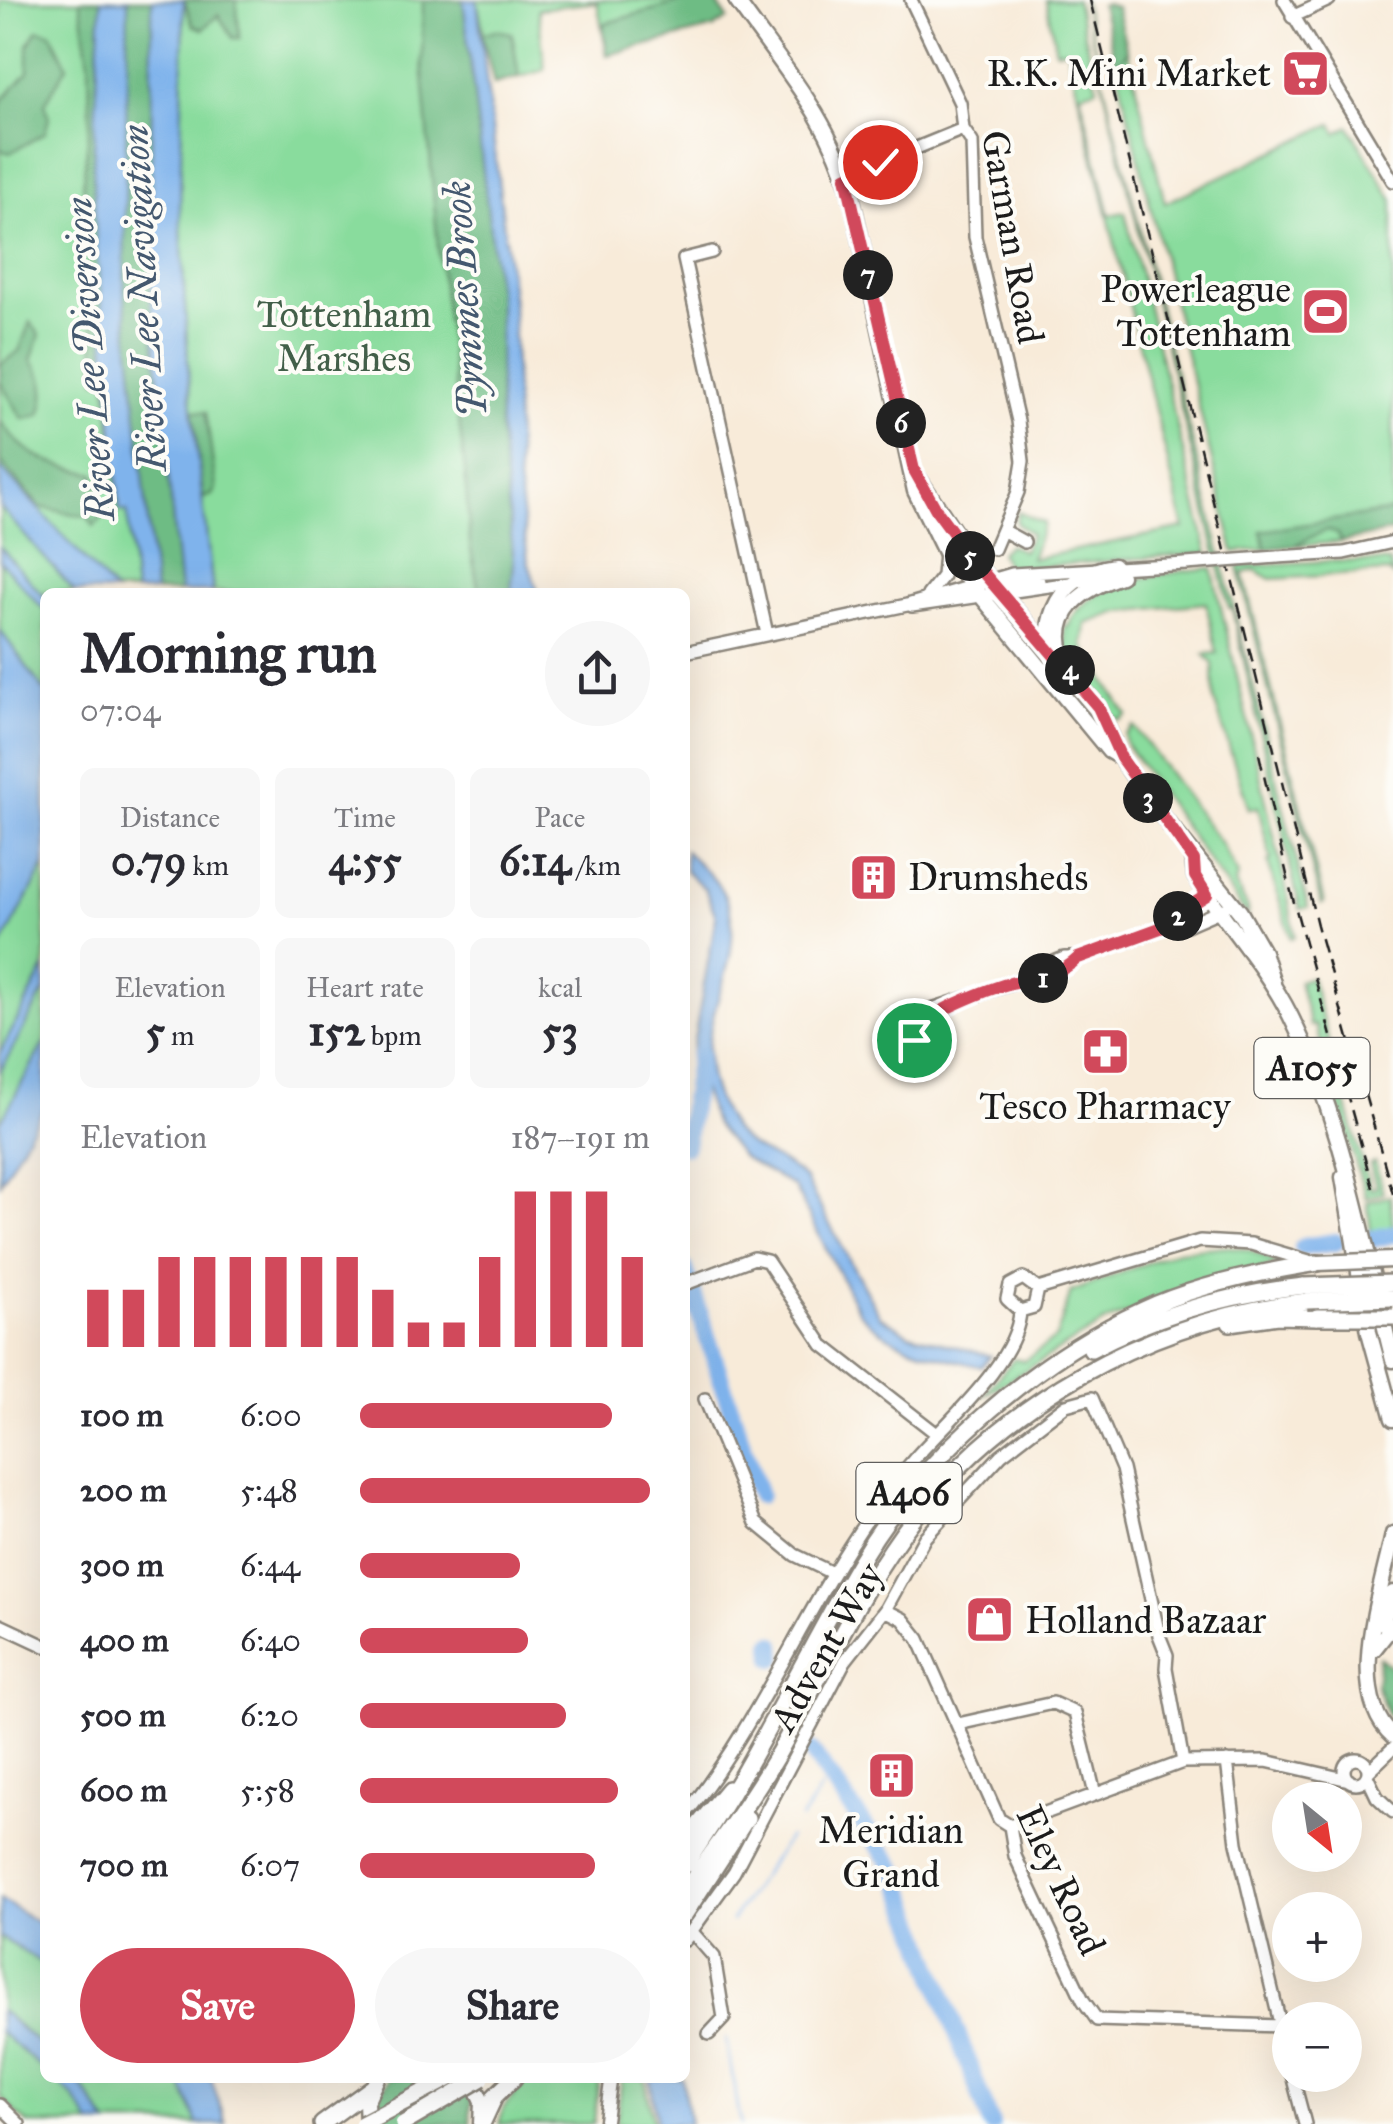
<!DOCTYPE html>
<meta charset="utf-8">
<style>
body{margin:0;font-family:"IM FELL Great Primer",serif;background:#f7f7f7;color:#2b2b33;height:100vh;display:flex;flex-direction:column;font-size:38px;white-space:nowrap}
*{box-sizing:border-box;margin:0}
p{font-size:32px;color:#7c7c81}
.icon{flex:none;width:55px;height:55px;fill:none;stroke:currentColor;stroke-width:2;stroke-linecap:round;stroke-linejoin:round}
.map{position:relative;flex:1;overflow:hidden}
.side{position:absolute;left:40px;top:588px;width:650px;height:1495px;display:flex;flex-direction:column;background:#fff;border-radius:15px;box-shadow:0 10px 40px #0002}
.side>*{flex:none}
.needle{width:65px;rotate:150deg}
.controls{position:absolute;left:1272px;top:1782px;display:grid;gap:20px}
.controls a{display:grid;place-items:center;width:90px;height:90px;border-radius:50%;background:#fff;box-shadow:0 10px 40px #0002;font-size:50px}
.pin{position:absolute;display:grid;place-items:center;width:85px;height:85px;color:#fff;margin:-42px;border:5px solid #fff;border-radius:50%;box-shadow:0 2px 10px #0007}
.km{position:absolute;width:50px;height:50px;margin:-25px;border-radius:50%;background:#222;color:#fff;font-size:28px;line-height:50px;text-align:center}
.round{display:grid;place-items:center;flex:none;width:105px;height:105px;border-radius:52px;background:#f7f7f7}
.headline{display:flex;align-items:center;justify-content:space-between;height:170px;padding:0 40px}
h1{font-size:55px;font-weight:700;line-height:75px}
.stats{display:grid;grid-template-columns:repeat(3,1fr);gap:15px;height:170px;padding:10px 40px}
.stats div{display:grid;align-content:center;border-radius:15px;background:#f7f7f7;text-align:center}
.stats b{font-size:42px;font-weight:700}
.stats small{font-size:28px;font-weight:400}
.stats p{font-size:28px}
.chart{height:280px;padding:20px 40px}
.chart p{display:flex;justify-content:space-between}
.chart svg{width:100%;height:180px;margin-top:10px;stroke:#d1495b;stroke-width:6}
.button{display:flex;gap:20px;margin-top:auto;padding:20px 40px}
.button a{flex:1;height:115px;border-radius:60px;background:#d1495b;color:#fff;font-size:40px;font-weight:700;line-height:115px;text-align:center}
.button a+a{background:#f7f7f7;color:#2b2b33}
ul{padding:0 40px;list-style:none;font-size:32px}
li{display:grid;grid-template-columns:160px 120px 1fr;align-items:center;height:75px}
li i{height:25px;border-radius:12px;background:#d1495b}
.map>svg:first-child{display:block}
.green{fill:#89dc9d;stroke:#527c5c;stroke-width:2.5}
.forest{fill:#6ebc84;stroke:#456c50;stroke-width:2.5}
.water{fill:#7fb3ec;stroke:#4e6884;stroke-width:2.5}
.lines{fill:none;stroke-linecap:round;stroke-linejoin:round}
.stream{stroke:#7fb3ec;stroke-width:2.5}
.river{stroke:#7fb3ec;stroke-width:18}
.minor-casing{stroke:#8a847a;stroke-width:16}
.major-casing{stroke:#8a847a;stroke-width:19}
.highway-casing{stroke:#8a847a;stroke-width:20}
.minor{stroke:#fff;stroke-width:11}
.major{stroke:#fff;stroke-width:14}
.highway{stroke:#fff;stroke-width:15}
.rail{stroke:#1c1c1c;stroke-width:2.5;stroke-dasharray:15 8;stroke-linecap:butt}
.minor-bridge-casing{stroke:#8a847a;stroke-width:16;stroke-linecap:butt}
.major-bridge-casing{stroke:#8a847a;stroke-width:19;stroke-linecap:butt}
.highway-bridge-casing{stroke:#8a847a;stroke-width:20;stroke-linecap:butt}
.minor-bridge{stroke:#fff;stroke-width:11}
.major-bridge{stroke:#fff;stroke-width:14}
.highway-bridge{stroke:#fff;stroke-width:15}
.route-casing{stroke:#fff;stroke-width:20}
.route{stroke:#d1495b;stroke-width:12}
.labels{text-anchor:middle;stroke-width:8;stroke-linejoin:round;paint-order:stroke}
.shield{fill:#fdfcf7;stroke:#605f5e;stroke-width:2.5}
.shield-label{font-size:35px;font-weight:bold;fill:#1c1c1c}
.poi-label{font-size:38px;fill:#1c1c1c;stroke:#fdfcf7;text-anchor:end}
.street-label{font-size:38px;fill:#1c1c1c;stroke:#fdfcf7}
.park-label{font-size:38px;fill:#425f49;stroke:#fdfcf7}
.water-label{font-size:40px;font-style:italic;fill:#44586f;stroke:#fdfcf7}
</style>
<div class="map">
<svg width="1393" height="2124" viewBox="0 0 1393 2124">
<rect width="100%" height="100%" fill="#fdfcf7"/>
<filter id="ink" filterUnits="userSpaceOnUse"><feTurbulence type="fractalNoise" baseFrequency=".01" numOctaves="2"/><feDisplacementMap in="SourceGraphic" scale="20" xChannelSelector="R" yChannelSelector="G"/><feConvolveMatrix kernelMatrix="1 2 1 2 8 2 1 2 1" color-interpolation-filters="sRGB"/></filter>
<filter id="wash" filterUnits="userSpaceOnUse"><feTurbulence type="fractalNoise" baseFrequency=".0048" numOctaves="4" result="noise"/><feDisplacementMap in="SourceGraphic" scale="40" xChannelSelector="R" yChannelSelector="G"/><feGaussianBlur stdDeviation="2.25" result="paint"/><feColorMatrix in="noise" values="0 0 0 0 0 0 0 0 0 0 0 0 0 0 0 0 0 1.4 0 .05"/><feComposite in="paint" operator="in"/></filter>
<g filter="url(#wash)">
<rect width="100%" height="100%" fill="#f8ebd9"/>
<path class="green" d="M0,0h101l-3,292 21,219h8l8,81h-20l-115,-125z
M184,0h279l31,257 17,335h-298l-24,-210 -9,-173z
M477,0h237l14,19 -14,9 -107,27 -10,-53 -59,7 7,61 -51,14z
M1046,0h30l21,88 -17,5 30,122 15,-3 83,341 -200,16 -8,-16 8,-8 15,6 8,-17 -15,-11 2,-11 26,11 -13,36 153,-31 -117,-479 -11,2z
M1083,0l225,907 -8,2 -68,-301h-3z
M1127,50l38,153 167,-79 5,9 12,-7 44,74v311l-132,21 5,17 -32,3 -117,-483z
M0,507l75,85h-30v6l-45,-51z
M1326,530l12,3 3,9 -48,4z
M0,561l45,50v81l-45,-62z
M1330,561l60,1 3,14 -4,-4 -118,7 -16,-9 -12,3 81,330 -3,1 -83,-338z
M1212,568l74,319 9,49 -4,2 -23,-76 3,-2 -13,-53 -9,2 -35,-109 -1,-36 -9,-10 13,-1 -11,-50 -87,9 -33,12 -3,22 44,69 -7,5 -10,-4 -44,-63 -2,-27 4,1c18,-48 99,-54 144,-59z
M1134,726l86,116 18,33 -3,9 13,24 -1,8 -121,-172 -1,-9z
M45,865v102l-45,86v-104z
M1311,977l59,212 6,-1 -6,-24 5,-2 8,31 -17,5 -51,-173 -5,1 -11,-45z
M45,989v52l-45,82v-51z
M1390,1196l3,31 -22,6 -4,-31z
M1225,1246l24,4 30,13 -172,58 -126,76 33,-38 10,2 32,-23 15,-46 106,-41z
M0,1937l45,28v84l-45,-39z
M0,2032l45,39v7h7l21,18 18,28h-63l-28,-27z
M76,2078h103l19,46h-90z
M529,2078h70l-5,46h-95l5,-17z
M622,2078h23l8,46h-37z"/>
<path class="forest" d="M80,0h21l-8,165 14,216 -10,-1 -14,-198 7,-61 -1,-58z
M127,0h25l-1,302 29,290h-25l-31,-302z
M184,0h52l4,38h-7l-15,-23 -15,14 -10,-3z
M423,0h40l36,306 1,124 14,133 -3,29h-32l-9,-47 -5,-75 -27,-222 -16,-185z
M686,0h28l14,19 -14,9 -107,27 -4,-31z
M1106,4l10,3 11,43 -10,19 -16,-64z
M38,30l13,3 16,33 -22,37 4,15 -4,15 -35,20 -10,-3v-47l28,-31v-27z
M495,30l17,3 7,44 -25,7 -12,-50z
M30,322l10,13 -9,25c14,16 17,34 9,55l-17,4 -23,-37 1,-18 18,-13z
M193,411l13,1 10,76 -4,7 -9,3z
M0,420c25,38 52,45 95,54l8,43 -9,9 -6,-9 -48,-10 -40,-46z
M1393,511v20l-52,11 -3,-8 -12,-4 -33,16 -27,3 -5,-18z
M1379,1657l14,11v47l-4,3 -13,-33z
M390,2078h66l15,23 -1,23h-95v-23z"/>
<path class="water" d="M101,0h27l-4,290 31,302h-20l-8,-81h-7l-24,-268 -3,-78z
M152,0h32l-4,209 9,173 24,210h-33l-29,-290z
M463,0h14l36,304 5,176 10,81 10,31h-27l3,-29 -14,-133 -1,-124z
M0,467l115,125h-40l-75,-85z
M0,547l45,51v13l-45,-50z
M0,630l45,62v173l-45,84z
M685,851c17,16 35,30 43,53 23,73 -57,128 3,222 19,28 51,30 74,53l75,137 30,18 81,22 -10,11c-45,-12 -90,-18 -122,-55l-65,-125 -52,-30 -28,-34 -23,-67 25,-139 -11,-28 -20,-19z
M45,967v22l-45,83v-19z
M45,1041v65l-45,77v-60z
M0,1899l45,28v38l-45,-28z
M0,2010l45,39v22l-45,-39z
M52,2078h24l32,46h-17l-18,-28z
M179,2078h32l15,46h-28z
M650,2078h32l8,46h-33z"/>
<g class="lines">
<path class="stream" d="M801,1819l21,-32
M731,1921l58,-84
M726,2039l15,85"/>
<path class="river" d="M685,1146l14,-91
M1372,1239l21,-5
M1303,1247l33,-5
M685,1269l74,226
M773,1644l1,14
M811,1751l85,119 95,254"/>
</g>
</g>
<g filter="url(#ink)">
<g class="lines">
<defs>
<path id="minor" d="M911,0l49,103 3,26 9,13 3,95 43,184 5,40 -5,31 -24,57
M1284,0l109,181
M1292,17l37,-17
M846,177l117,-48
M712,252l-28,7 83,375
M1002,530l22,12
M1277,557l67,-4 49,-11
M993,582l46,-1
M928,595l15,-19 2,-24
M912,606l199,-29
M685,652l222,-47 105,-31 174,-10
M1175,923l5,-11 34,-19
M1020,981c22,0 42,-8 58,-23
M889 1027a16 16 0 1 1 32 0a16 16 0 1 1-32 0Z
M916,1014l101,-32 15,-11 32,-13h14l97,-35 12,2 37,-16
M685,1284l69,-26 13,3 56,84 114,89
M1038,1289l162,-48 51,3 58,17
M1020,1311l-13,-12 3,-14 13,-7 15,11
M1020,1311l14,-4 4,-18
M705,1399l51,124 39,32 37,18
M885,1610l18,9 16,20 80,180 11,7 5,30 68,144 14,20 183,6
M0,1625l45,21
M958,1724l95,-21 22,10 20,81
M1344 1771a12 12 0 1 1 24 0a12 12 0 1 1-24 0Z
M1227,1761l10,82 53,222
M1368,1772l25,-24
M1367,1776l10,21 16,15
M685,1815c90,-111 135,-251 231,-358 32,-36 102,-97 104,-146
M1010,1826l173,-64 83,-1 83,19
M692,1932l22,25 10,61 -15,16
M685,1940l49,-68 111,-211 40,-51 40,-73 76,-82 65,-50 26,-7 30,71 37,166 8,20 -1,13 17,94
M1292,2075l13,49
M0,2105l19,19
M605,2124l6,-46"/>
<path id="major" d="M736,0c44,63 95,119 115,195l64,296 30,61 164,199 12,7
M919,479l57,85 122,143 23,51 34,49 85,105 23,40 10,31
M1063,656c-14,-45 20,-67 58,-80
M1065,685c-35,-49 -12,-111 49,-119
M1193,859l2,17c30,47 70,89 95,139 54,108 73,229 103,345
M1343,1177l26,155 24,87
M1393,1534c-11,56 -49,159 0,202
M1382,1623l11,-30
M1374,1649l19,-24
M471,2078l11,24 -1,22
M367,2124l-1,-22 11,-24"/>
<path id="highway" d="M1230,1323l47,-7 40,1
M1091,1349c66,-35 139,-55 213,-63
M685,1841l43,-52
M685,1865c68,-96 114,-201 174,-302 60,-103 175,-203 284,-253 54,-25 117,-38 175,-47
M685,1890c33,-45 66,-90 94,-138 41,-73 75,-151 124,-219 95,-131 245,-213 404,-232
M685,1914l62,-96
M322,2124l48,-35
M482,2124l13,-28 19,-18"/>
</defs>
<use href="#minor" class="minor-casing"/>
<use href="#major" class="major-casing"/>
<use href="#highway" class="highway-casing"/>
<use href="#minor" class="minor"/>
<use href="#major" class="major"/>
<use href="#highway" class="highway"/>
<path class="rail" d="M1090,0l227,925 76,269
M1259,754l31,134 83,300"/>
<defs>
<path id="minor-bridge" d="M1186,564l91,-7"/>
<path id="major-bridge" d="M1318,1263l75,-3"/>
<path id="highway-bridge" d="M1304,1286l89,-3
M1307,1301l86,-3
M1317,1317h76
M362,2124l88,-46
M403,2124l79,-46"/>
</defs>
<use href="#minor-bridge" class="minor-bridge-casing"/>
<use href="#major-bridge" class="major-bridge-casing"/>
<use href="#highway-bridge" class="highway-bridge-casing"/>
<use href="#minor-bridge" class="minor-bridge"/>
<use href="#major-bridge" class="major-bridge"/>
<use href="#highway-bridge" class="highway-bridge"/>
</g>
</g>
<g class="lines" filter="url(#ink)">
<defs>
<path id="route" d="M880,162l-34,15 68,293 23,41 39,53 122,143 23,51 73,102 1,16 12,19 -27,17 -6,11 -96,35c-18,17 -35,19 -58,23 -22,4 -88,29 -99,46 -3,5 -4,10 -7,13"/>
</defs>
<use href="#route" class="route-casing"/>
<use href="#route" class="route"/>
</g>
<defs>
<symbol id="supermarket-square" viewBox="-11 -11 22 22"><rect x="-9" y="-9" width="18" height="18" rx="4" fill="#d1495b" stroke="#fdfcf7"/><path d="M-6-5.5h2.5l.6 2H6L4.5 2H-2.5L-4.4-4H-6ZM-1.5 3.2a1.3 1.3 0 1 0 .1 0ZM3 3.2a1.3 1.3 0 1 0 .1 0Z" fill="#fff"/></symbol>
<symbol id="stadium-square" viewBox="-11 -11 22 22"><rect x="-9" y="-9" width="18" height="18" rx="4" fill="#d1495b" stroke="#fdfcf7"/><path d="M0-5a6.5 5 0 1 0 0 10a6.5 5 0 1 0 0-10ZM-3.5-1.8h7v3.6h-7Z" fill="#fff"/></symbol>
<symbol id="building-square" viewBox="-11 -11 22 22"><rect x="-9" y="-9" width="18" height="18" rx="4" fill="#d1495b" stroke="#fdfcf7"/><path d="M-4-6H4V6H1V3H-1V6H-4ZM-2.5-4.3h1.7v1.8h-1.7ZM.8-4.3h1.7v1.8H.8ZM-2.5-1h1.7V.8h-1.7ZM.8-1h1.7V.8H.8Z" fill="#fff"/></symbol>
<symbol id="pharmacy-square" viewBox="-11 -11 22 22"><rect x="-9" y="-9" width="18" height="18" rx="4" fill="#d1495b" stroke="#fdfcf7"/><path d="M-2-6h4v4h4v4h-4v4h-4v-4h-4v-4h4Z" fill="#fff"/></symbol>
<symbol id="shop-square" viewBox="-11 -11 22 22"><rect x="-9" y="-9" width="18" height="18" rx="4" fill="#d1495b" stroke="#fdfcf7"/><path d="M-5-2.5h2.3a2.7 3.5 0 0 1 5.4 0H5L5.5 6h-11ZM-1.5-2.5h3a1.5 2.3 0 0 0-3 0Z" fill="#fff"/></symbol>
</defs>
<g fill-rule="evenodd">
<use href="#supermarket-square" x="1278" y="46" width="55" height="55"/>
<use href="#stadium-square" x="1298" y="284" width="55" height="55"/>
<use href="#building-square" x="846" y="850" width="55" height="55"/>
<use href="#pharmacy-square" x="1078" y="1024" width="55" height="55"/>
<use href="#shop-square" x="962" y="1592" width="55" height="55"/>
<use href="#building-square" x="864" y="1748" width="55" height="55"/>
</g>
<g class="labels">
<g class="shield">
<rect x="1254.5" y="1038" width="115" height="60" rx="8"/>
<rect x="856.5" y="1463" width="105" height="60" rx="8"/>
</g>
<g class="shield-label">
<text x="1312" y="1080">A1055</text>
<text x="909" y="1505">A406</text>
</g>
<g class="poi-label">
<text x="1271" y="86">R.K. Mini Market</text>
<text x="1291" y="302">Powerleague<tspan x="1291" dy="44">Tottenham</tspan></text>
<text x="908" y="890" text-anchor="start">Drumsheds</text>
<text x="1105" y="1119" text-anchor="middle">Tesco Pharmacy</text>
<text x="1025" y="1633" text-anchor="start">Holland Bazaar</text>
<text x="891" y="1843" text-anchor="middle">Meridian<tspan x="891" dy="44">Grand</tspan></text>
</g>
<g class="street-label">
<text transform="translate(1013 237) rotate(80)" y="13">Garman Road</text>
<text transform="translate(826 1647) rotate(-60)" y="13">Advent Way</text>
<text transform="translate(1061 1880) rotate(65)" y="13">Eley Road</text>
</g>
<g class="park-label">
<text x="344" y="327">Tottenham<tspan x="344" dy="44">Marshes</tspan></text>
</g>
<g class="water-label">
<text transform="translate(143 298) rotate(-93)" y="14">River Lee Navigation</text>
<text transform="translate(464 299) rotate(-94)" y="14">Pymmes Brook</text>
<text transform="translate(89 359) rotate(-94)" y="14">River Lee Diversion</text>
</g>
</g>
</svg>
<div class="controls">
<a><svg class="needle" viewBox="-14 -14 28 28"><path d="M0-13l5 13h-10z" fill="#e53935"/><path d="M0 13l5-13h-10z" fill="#7c7c81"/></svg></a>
<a>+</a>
<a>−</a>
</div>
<div class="pin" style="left:914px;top:1040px;background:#1e9e55"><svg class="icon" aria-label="arrive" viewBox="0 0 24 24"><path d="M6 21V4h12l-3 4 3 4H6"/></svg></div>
<div class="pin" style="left:880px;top:162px;background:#d93025"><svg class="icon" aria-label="check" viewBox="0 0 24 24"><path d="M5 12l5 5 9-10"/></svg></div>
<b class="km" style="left:1043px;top:978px">1</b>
<b class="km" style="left:1178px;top:916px">2</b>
<b class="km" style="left:1148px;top:798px">3</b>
<b class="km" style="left:1070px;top:670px">4</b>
<b class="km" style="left:970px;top:556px">5</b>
<b class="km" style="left:901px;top:423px">6</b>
<b class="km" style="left:868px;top:275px">7</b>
<section class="side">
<div class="headline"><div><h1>Morning run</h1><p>07:04</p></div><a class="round"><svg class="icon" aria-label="share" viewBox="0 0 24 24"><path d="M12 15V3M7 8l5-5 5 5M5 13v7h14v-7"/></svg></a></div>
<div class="stats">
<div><p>Distance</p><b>0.79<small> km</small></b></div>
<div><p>Time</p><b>4:55</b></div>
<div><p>Pace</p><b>6:14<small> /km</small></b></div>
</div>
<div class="stats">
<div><p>Elevation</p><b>5<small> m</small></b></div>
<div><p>Heart rate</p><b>152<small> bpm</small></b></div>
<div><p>kcal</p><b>53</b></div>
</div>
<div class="chart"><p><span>Elevation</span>187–191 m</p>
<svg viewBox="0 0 160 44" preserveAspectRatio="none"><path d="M5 44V30M15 44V30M25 44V22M35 44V22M45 44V22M55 44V22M65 44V22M75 44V22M85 44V30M95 44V38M105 44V38M115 44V22M125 44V6M135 44V6M145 44V6M155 44V22"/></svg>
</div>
<ul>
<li><b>100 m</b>6:00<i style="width:87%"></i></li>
<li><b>200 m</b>5:48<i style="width:100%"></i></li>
<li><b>300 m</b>6:44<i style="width:55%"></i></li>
<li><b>400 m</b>6:40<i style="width:58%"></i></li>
<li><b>500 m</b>6:20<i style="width:71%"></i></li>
<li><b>600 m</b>5:58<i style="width:89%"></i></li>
<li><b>700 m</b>6:07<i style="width:81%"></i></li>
</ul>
<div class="button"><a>Save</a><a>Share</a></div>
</section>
</div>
